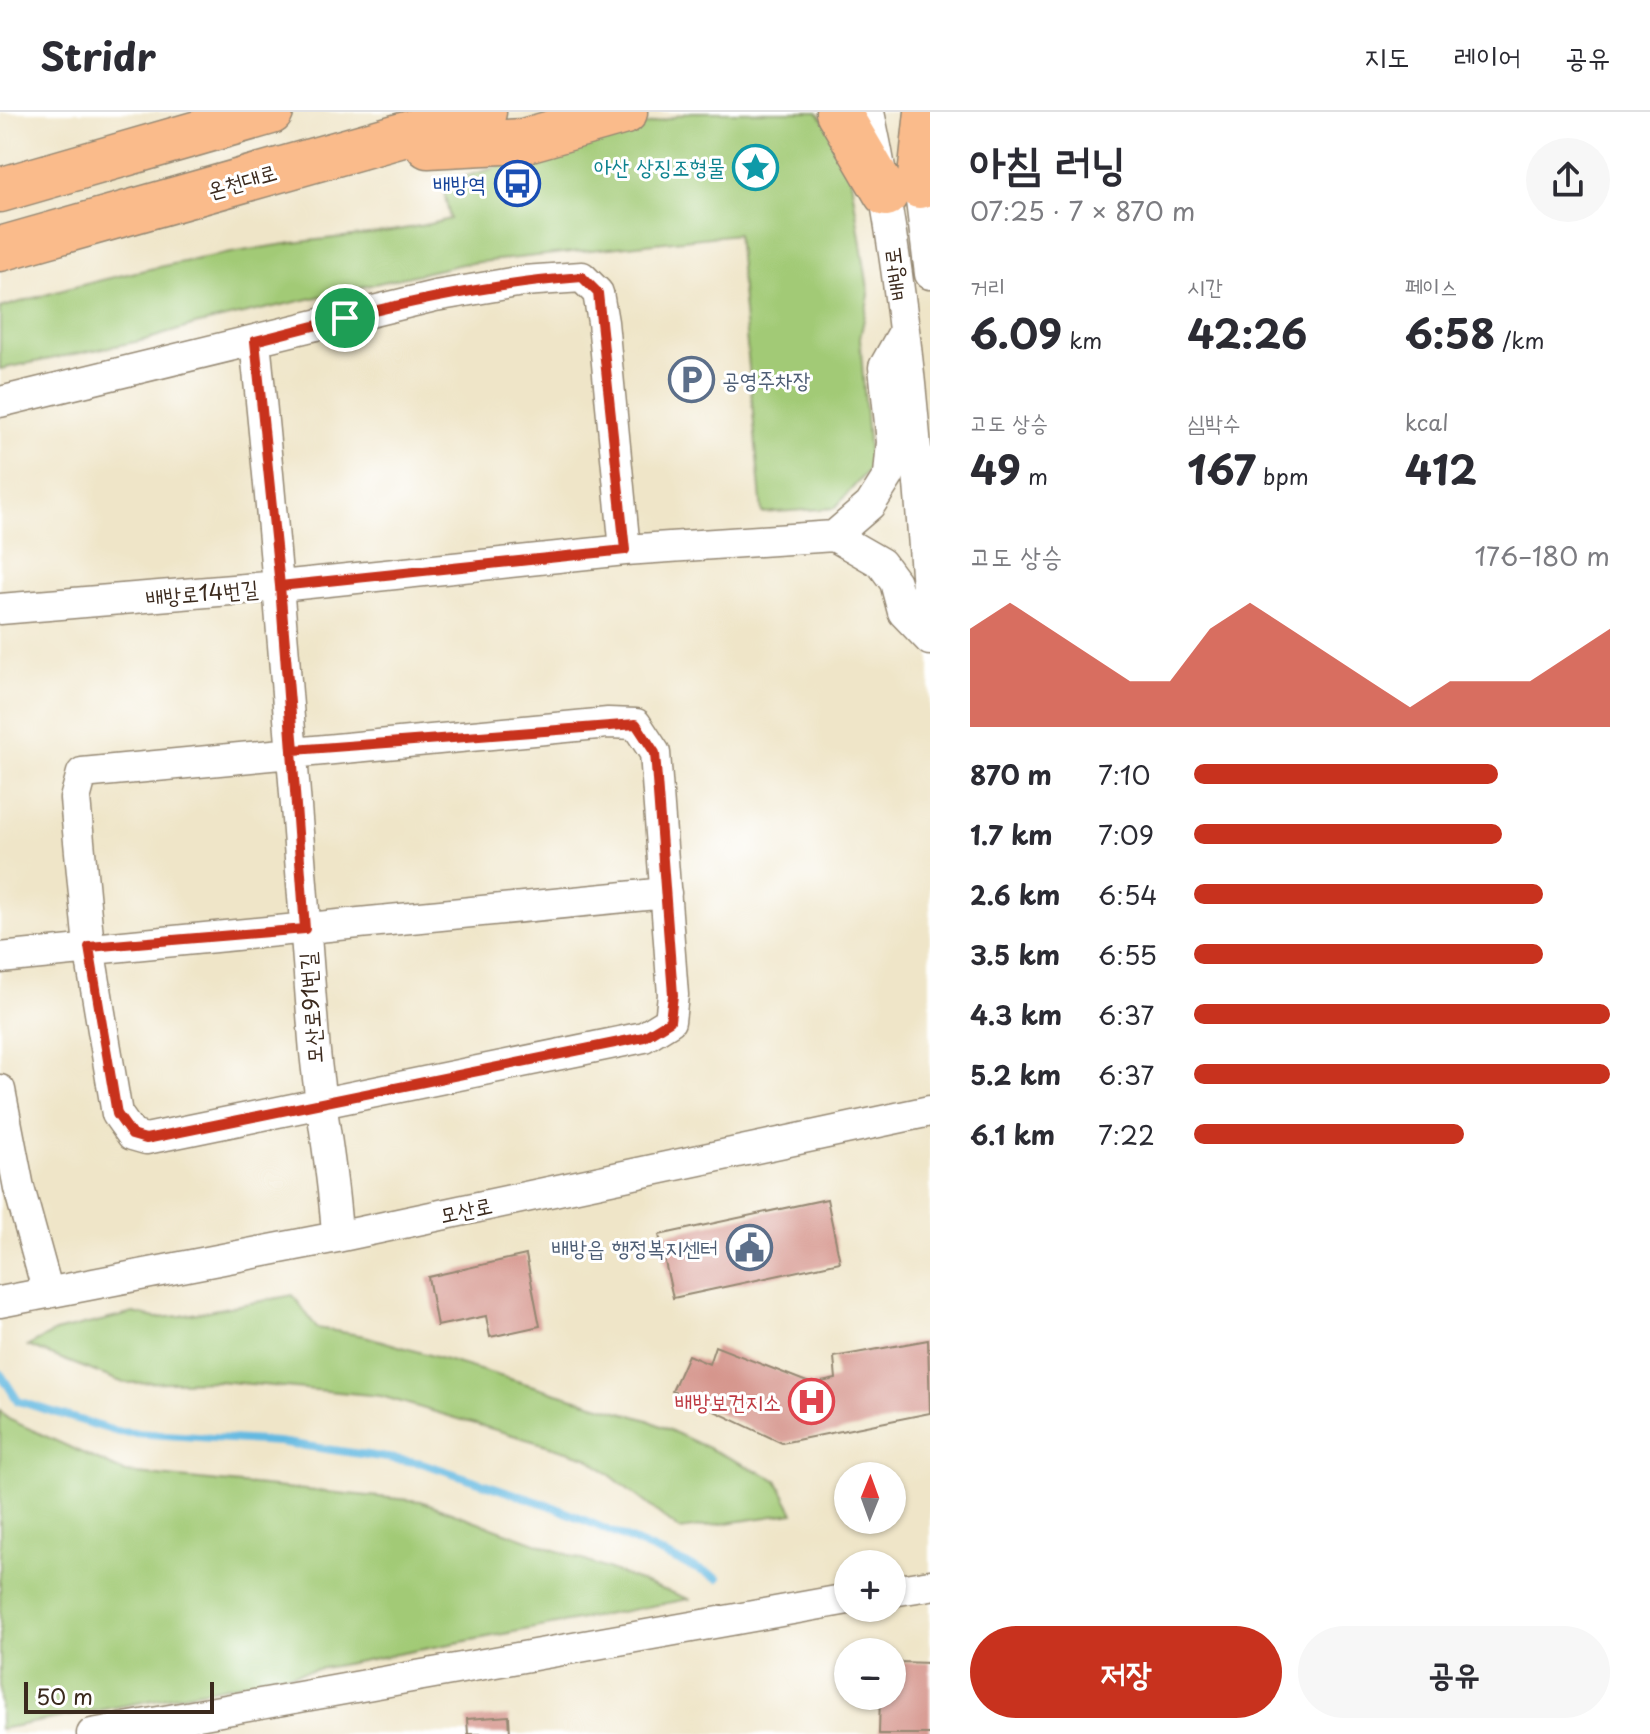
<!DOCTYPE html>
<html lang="ko">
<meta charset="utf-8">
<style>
body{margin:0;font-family:"Playpen Sans","Poor Story",sans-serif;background:#f7f7f7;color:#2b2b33;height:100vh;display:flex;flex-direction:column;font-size:30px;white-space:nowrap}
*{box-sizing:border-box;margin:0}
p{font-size:26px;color:#7c7c81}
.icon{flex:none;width:44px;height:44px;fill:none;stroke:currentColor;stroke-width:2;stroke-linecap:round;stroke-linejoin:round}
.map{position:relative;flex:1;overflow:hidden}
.panel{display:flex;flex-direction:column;background:#fff;width:720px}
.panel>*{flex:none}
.needle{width:52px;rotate:1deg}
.buttons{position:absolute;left:834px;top:1350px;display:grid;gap:16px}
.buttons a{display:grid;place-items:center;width:72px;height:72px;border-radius:50%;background:#fff;box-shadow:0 2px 6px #0004;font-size:40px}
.scale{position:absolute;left:24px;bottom:20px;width:190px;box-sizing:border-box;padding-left:8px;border:4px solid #3b2a1e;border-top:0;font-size:22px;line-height:28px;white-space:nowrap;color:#3b2a1e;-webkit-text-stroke:6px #fff;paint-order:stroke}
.pin{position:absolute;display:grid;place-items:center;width:68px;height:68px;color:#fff;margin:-34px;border:4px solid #fff;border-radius:50%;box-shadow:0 2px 8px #0007}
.round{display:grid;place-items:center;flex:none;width:84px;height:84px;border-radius:42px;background:#f7f7f7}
.summary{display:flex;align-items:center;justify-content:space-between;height:136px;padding:0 40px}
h1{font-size:44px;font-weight:700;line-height:60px}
.stats{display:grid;grid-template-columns:repeat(3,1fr);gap:12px;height:136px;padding:8px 40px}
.stats div{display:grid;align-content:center}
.stats b{font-size:40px;font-weight:700}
.stats small{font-size:22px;font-weight:400}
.stats p{font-size:22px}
.chart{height:224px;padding:16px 40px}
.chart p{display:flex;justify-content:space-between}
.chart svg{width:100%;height:144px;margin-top:8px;fill:#c8321e;opacity:.7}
.cta{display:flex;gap:16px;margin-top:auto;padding:16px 40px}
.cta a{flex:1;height:92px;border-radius:48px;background:#c8321e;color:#fff;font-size:32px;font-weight:700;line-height:92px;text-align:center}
.cta a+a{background:#f7f7f7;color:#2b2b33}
ul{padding:0 40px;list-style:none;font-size:26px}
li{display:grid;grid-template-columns:128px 96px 1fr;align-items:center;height:60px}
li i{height:20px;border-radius:10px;background:#c8321e}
header{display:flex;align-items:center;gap:48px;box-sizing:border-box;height:112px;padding:0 40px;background:#fff;border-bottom:2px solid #e1e1e2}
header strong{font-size:38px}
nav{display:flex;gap:44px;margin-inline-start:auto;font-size:28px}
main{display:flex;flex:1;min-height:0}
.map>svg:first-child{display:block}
.green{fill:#a2ca76;stroke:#6e7a4a;stroke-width:2}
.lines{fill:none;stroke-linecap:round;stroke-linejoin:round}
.stream{stroke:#64b9e1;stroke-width:8}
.building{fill:#d5958c}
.minor-casing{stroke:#958873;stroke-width:33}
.highway-casing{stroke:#958873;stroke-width:47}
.minor{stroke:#fff;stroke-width:30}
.highway{stroke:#fabb8b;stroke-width:44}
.route-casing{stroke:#fff;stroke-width:16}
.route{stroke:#c8321e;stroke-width:10}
.labels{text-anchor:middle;stroke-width:6;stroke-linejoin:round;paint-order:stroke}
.culture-label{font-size:22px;fill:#0d838f;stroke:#fff;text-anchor:end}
.street-label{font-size:22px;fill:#3b2a1e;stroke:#fff}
.transit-label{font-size:22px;fill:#164399;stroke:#fff;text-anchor:end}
.service-label{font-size:22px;fill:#4e5e75;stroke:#fff;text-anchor:start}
.health-label{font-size:22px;fill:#be3a42;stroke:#fff;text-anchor:end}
</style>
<header>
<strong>Stridr</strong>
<nav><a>지도</a><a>레이어</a><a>공유</a></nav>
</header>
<main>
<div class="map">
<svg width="930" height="1622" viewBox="0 0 930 1622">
<rect width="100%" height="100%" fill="#fff"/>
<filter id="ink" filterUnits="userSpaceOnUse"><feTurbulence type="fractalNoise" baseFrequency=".0125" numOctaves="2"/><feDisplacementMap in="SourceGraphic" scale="16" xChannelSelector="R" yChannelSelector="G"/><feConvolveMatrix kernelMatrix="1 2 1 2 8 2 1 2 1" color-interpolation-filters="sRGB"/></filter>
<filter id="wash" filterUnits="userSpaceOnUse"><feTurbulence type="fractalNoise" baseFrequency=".006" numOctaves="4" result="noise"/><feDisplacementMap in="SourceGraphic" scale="32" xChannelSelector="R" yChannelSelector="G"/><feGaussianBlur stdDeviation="1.8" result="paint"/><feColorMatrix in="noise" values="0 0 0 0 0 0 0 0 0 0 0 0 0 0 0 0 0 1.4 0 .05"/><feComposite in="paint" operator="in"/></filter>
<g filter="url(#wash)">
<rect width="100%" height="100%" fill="#efe5c8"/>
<path class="green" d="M691,0h126l29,36 23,147 -9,43 10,130 -35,40 -73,5 -25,-279 -275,30 -267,61 -50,15 -145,29v-61c95,-29 195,-51 293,-65 53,-7 105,-10 157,-24l-8,-36z
M293,1183l24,33 48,8 283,84 129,60 17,33 -114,17 -93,-73 -206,-61 -163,-15 -94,2 -96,-37 27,-14 79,-19 22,5 25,-2z
M0,1298l8,9 118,54 295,28 268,98 -689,130z"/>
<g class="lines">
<path class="stream" d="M0,1261l18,28 100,31 160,10 144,21 132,44 164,71"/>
</g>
<g id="blocks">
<path class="building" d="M827,1087l13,63 -167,36 -14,-63z
M526,1143l14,71 -50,11 -4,-21 -49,10 -9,-49z
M928,1228l2,73 -148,30 -110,-52 16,-36 21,9 6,-18 97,38 24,-5 -2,-22z
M899,1550l31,1v71h-51l1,-38h12v-27l8,1z
M509,1604l1,18h-42l-1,-15z"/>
</g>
</g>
<g filter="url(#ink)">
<use href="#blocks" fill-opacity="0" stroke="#958873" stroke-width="2"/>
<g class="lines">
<defs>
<path id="minor" d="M869,0c36,169 49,345 61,518
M917,56l13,106
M255,229c24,233 41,465 59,699 5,66 20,131 23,197
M0,290l435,-106 88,-15 59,-4 16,16 5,29 22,228
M834,424l36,-31 19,-30 3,-33 -8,-75 18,-32
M0,497l280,-23 345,-36 209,-14 47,27 14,19 8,30 27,28
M608,611l28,1 19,29 18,242 -3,26 -26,16 -498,102 -14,-4 -15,-21 -28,-167 -14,-148 7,-26z
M0,846l666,-65
M0,978l19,98 29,105
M0,1190l337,-65 593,-126
M892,1479l38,-6
M92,1622l756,-135"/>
<path id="highway" d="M838,0l48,82
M428,34l95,-5 102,-29
M919,74l8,-74
M0,78l271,-78
M0,137l484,-137"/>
</defs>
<use href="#minor" class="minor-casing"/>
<use href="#highway" class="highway-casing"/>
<use href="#minor" class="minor"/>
<use href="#highway" class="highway"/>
</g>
</g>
<g class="lines" filter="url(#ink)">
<defs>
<path id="route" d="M345,206l-90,23 25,245 25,343 -216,18 28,167 15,21 14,4 498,-102 26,-16 3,-26 -18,-242 -19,-29 -342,26 -14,-164 345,-36 -27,-257 -16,-16c-81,6 -158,21 -237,41"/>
</defs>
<use href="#route" class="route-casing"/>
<use href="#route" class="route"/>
</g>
<defs>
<symbol id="sight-ring" viewBox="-11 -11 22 22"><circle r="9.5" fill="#fff" stroke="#0f9aa8" stroke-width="1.5"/><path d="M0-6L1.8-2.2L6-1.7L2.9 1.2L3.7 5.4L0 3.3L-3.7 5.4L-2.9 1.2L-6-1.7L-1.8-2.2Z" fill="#0f9aa8"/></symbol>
<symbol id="bus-ring" viewBox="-11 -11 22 22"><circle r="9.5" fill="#fff" stroke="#1a4fb4" stroke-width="1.5"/><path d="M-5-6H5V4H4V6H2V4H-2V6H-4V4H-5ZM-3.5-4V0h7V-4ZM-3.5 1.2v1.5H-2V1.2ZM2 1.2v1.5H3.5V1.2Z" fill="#1a4fb4"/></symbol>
<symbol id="parking-ring" viewBox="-11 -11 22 22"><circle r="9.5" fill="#fff" stroke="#5c6f8a" stroke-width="1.5"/><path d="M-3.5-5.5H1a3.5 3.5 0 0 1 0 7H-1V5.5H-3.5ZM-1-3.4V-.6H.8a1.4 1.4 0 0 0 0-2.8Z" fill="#5c6f8a"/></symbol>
<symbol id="civic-ring" viewBox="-11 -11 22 22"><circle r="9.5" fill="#fff" stroke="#5c6f8a" stroke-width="1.5"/><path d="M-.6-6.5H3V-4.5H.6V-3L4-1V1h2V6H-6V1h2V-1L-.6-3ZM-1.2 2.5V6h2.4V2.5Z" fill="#5c6f8a"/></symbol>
<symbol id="hospital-ring" viewBox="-11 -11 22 22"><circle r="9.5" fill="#fff" stroke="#e0444e" stroke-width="1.5"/><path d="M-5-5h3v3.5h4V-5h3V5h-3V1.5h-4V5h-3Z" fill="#e0444e"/></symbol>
</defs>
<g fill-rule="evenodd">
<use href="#sight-ring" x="730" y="30" width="51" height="51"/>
<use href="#bus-ring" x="492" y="46" width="51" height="51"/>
<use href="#parking-ring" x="666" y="242" width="51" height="51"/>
<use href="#civic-ring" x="724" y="1110" width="51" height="51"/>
<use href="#hospital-ring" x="786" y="1264" width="51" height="51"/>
</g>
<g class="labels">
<g class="culture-label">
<text x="725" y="63">아산 상징조형물</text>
</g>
<g class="street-label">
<text transform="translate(242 69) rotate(-16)" y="8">온천대로</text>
<text transform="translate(895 162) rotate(-97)" y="8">배방로</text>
<text transform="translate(202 481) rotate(-5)" y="8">배방로14번길</text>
<text transform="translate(311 896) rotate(-94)" y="8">모산로91번길</text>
<text transform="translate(466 1098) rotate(-12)" y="8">모산로</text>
</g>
<g class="transit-label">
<text x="486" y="80">배방역</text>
</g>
<g class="service-label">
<text x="722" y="276">공영주차장</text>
<text x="718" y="1144" text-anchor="end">배방읍 행정복지센터</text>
</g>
<g class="health-label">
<text x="781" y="1298">배방보건지소</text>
</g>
</g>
</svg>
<div class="buttons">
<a><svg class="needle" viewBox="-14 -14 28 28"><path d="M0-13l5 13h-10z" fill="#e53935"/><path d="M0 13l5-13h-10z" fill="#7c7c81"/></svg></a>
<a>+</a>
<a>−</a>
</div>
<div class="scale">50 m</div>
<div class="pin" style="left:345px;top:206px;background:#1e9e55"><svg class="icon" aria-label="arrive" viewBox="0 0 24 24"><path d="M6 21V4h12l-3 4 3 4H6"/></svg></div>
</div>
<section class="panel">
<div class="summary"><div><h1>아침 러닝</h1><p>07:25 · 7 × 870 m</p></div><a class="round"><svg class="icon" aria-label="share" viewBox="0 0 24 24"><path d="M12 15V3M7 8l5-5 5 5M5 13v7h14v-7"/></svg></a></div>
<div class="stats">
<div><p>거리</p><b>6.09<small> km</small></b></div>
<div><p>시간</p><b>42:26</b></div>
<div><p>페이스</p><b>6:58<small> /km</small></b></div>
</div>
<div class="stats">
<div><p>고도 상승</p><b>49<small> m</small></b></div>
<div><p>심박수</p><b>167<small> bpm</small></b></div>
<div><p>kcal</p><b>412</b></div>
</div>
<div class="chart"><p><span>고도 상승</span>176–180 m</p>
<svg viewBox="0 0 160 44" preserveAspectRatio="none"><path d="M0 44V14L10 6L20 14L30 22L40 30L50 30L60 14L70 6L80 14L90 22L100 30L110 38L120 30L130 30L140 30L150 22L160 14V44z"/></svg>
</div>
<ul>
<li><b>870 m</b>7:10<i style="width:73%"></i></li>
<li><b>1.7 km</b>7:09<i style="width:74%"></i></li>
<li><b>2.6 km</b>6:54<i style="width:84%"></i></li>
<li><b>3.5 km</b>6:55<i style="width:84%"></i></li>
<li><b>4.3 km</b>6:37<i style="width:100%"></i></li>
<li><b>5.2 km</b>6:37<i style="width:100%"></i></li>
<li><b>6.1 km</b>7:22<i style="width:65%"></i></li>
</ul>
<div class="cta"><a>저장</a><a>공유</a></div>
</section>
</main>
